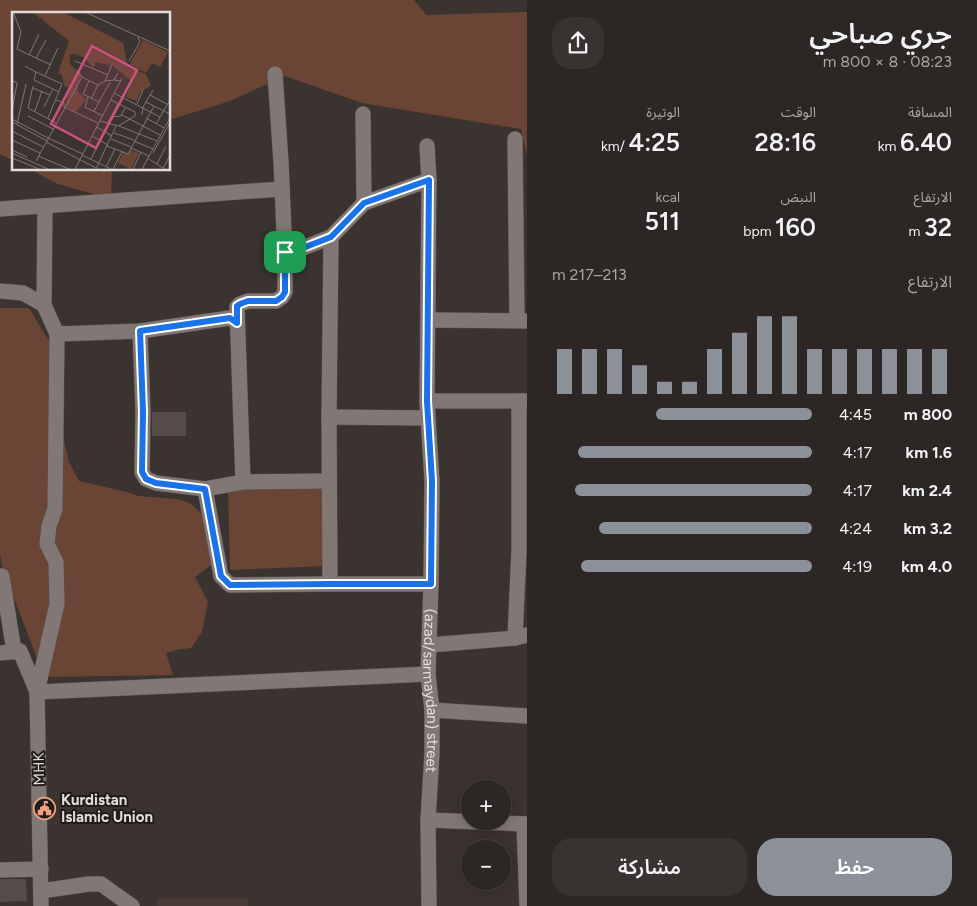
<!DOCTYPE html>
<html lang="ar">
<meta charset="utf-8">
<style>
body{margin:0;font-family:Figtree,"Noto Sans Arabic",sans-serif;background:#383231;color:#f1f3f6;direction:rtl;height:100vh;display:flex;flex-direction:column;font-size:19px;white-space:nowrap}
*{box-sizing:border-box;margin:0}
p{font-size:16px;color:#a6a5a6}
.icon{flex:none;width:28px;height:28px;fill:none;stroke:currentColor;stroke-width:2;stroke-linecap:round;stroke-linejoin:round}
.map{position:relative;flex:1;overflow:hidden;direction:ltr}
.details{display:flex;flex-direction:column;background:#2c2624;width:450px}
.details>*{flex:none}
.controls{position:absolute;left:461px;top:780px;display:grid;gap:10px}
.controls a{display:grid;place-items:center;width:50px;height:50px;border-radius:50%;background:#2c2624;box-shadow:0 2px 12px #0003,0 0 0 1px #484341;font-size:25px}
.pin{position:absolute;display:grid;place-items:center;width:42px;height:42px;color:#fff;margin:-21px;border-radius:10px;box-shadow:0 2px 8px #0006}
.round{display:grid;place-items:center;flex:none;width:52px;height:52px;border-radius:20px;background:#383231}
.summary{display:flex;align-items:center;justify-content:space-between;height:85px;padding:0 25px}
h1{font-size:28px;font-weight:600;line-height:38px}
.stats{display:grid;grid-template-columns:repeat(3,1fr);gap:8px;height:85px;padding:5px 25px}
.stats div{display:grid;align-content:center}
.stats b{font-size:25px;font-weight:600}
.stats small{font-size:14px;font-weight:400}
.stats p{font-size:14px}
.chart{height:140px;padding:10px 25px}
.chart p{display:flex;justify-content:space-between}
.chart svg{width:100%;height:90px;margin-top:5px;stroke:#8c9099;stroke-width:6}
.action{display:flex;gap:10px;margin-top:auto;padding:10px 25px}
.action a{flex:1;height:58px;border-radius:20px;background:#8c9099;color:#fff;font-size:20px;font-weight:600;line-height:58px;text-align:center}
.action a+a{background:#383231;color:#f1f3f6}
ul{padding:0 25px;list-style:none;font-size:16px}
li{display:grid;grid-template-columns:80px 60px 1fr;align-items:center;height:38px}
li i{height:12px;border-radius:6px;background:#8c9099}
main{display:flex;flex:1;min-height:0}
.map>svg:first-child{display:block}
.built{fill:#483b35}
.green{fill:#6a4535}
.building{fill:#544c49}
.lines{fill:none;stroke-linecap:round;stroke-linejoin:round}
.minor-casing{stroke:#58514f;stroke-width:16}
.minor{stroke:#817875;stroke-width:15}
.route-casing{stroke:#fff;stroke-width:10}
.route{stroke:#1a73e8;stroke-width:6}
.labels{text-anchor:middle;stroke-width:4;stroke-linejoin:round;paint-order:stroke}
.street-label{font-size:15px;fill:#e2dddb;stroke:#1f1c1a}
.poi-label{font-size:15px;font-weight:bold;fill:#e2dddb;stroke:#1f1c1a;text-anchor:start}
.inset-road{fill:none;stroke:#7e7774;stroke-width:1}
.view{fill:#cc5381;fill-opacity:0.15;stroke:#cc5381;stroke-width:2.5}
.inset-edge{fill:none;stroke:#e2dddb;stroke-width:2.5}
</style>
<main>
<section class="details">
<div class="summary"><div><h1>جري صباحي</h1><p>08:23 · 8 × 800 m</p></div><a class="round"><svg class="icon" aria-label="share" viewBox="0 0 24 24"><path d="M12 15V3M7 8l5-5 5 5M5 13v7h14v-7"/></svg></a></div>
<div class="stats">
<div><p>المسافة</p><b>6.40<small> km</small></b></div>
<div><p>الوقت</p><b>28:16</b></div>
<div><p>الوتيرة</p><b>4:25<small> /km</small></b></div>
</div>
<div class="stats">
<div><p>الارتفاع</p><b>32<small> m</small></b></div>
<div><p>النبض</p><b>160<small> bpm</small></b></div>
<div><p>kcal</p><b>511</b></div>
</div>
<div class="chart"><p><span>الارتفاع</span>213–217 m</p>
<svg viewBox="0 0 160 44" preserveAspectRatio="none"><path d="M5 44V22M15 44V22M25 44V22M35 44V30M45 44V38M55 44V38M65 44V22M75 44V14M85 44V6M95 44V6M105 44V22M115 44V22M125 44V22M135 44V22M145 44V22M155 44V22"/></svg>
</div>
<ul>
<li><b>800 m</b>4:45<i style="width:60%"></i></li>
<li><b>1.6 km</b>4:17<i style="width:90%"></i></li>
<li><b>2.4 km</b>4:17<i style="width:91%"></i></li>
<li><b>3.2 km</b>4:24<i style="width:82%"></i></li>
<li><b>4.0 km</b>4:19<i style="width:89%"></i></li>
</ul>
<div class="action"><a>حفظ</a><a>مشاركة</a></div>
</section>
<div class="map">
<svg width="527" height="906" viewBox="0 0 527 906">
<rect width="100%" height="100%" fill="#3b3330"/>
<path class="built" d="M157,898h91v8h-91z"/>
<path class="green" d="M0,0h414l12,15 101,-3v144l-6,-27 -159,-26 -77,-27 -55,25 -61,19v-106h-155v147l-14,-7z
M29,169h83l-1,30 -53,-15z
M0,308h29l25,41 2,42 9,54 4,17 10,19 48,11 11,4 39,3 13,4 12,11 13,48 -20,15 13,25 -6,30 -11,16 -15,2 -10,3 7,22 -129,2 -42,-111 -2,-13z
M325,487v79l-95,4 -2,-81z"/>
<path class="building" d="M152,412h34v24h-34z
M0,879h26l1,22 -27,1z"/>
<g class="lines">
<defs>
<g id="minor">
<path d="M275,74l6,88 4,93 46,-18 33,-34"/>
<path d="M363,114l1,89 65,-23"/>
<path d="M515,139l2,181"/>
<path id="s1" d="M427,146l2,34 -2,221 5,80 -1,103 -3,90 4,36v43l-4,67 1,86"/>
<path d="M0,209l282,-20"/>
<path d="M0,291l23,2 21,12 13,29 83,-3 90,-13 7,5"/>
<path d="M44,305l1,-99"/>
<path d="M428,320l98,1"/>
<path d="M140,331l3,81 -1,60 4,7 10,4 49,6 38,-7 86,-1"/>
<path d="M427,401h100"/>
<path d="M329,417l98,1"/>
<path d="M243,482l-6,-175 3,-3 8,-3h28l6,-4 3,-5v-40"/>
<path d="M205,489l16,87 9,9 100,-1h101"/>
<path d="M2,576l12,75"/>
<path d="M330,584l-1,-167 2,-180"/>
<path d="M515,638l4,-88v-149"/>
<path d="M429,645l86,-7 12,-3"/>
<path d="M0,653l20,-2 17,41"/>
<path d="M37,692l391,-18"/>
<path d="M432,710l95,6"/>
<path d="M428,820l99,4"/>
<path d="M524,824l3,82"/>
<path d="M0,870l41,-1"/>
<path d="M41,891l48,-7h12l31,22"/>
<path d="M41,906l-4,-214 20,-88 -1,-42 -9,-18 2,-18 6,-17 2,-175"/>
</g>
</defs>
<use href="#minor" class="minor-casing"/>
<use href="#minor" class="minor"/>
</g>
<g class="lines">
<defs>
<path id="route" d="M429,180l-2,221 5,80 -1,103h-101l-100,1 -9,-9 -16,-87 -49,-6 -10,-4 -4,-7 1,-60 -3,-81 90,-13 7,5v-17l3,-2 8,-3h28l6,-4 3,-5v-40v3l46,-18 33,-34z"/>
</defs>
<use href="#route" class="route-casing"/>
<use href="#route" class="route"/>
</g>
<defs>
<symbol id="civic-ring" viewBox="-11 -11 22 22"><circle r="9.5" fill="#1f1c1a" stroke="#f2a17e" stroke-width="1.5"/><path d="M-.6-6.5H3V-4.5H.6V-3L4-1V1h2V6H-6V1h2V-1L-.6-3ZM-1.2 2.5V6h2.4V2.5Z" fill="#f2a17e"/></symbol>
</defs>
<g fill-rule="evenodd">
<use href="#civic-ring" x="32" y="796" width="25" height="25"/>
</g>
<g class="labels">
<g class="street-label">
<text dy="5" stroke="none"><textPath href="#s1" startOffset="545">(azad/sarmaydan) street</textPath></text>
<text transform="translate(39 769) rotate(-91)" y="5">MHK</text>
</g>
<g class="poi-label">
<text x="61" y="805">Kurdistan<tspan x="61" dy="17">Islamic Union</tspan></text>
</g>
</g>
<g transform="translate(12 12)">
<rect width="158" height="158" fill="#3b3330"/>
<path d="M51,0l60,31 5,24 18,7 5,12 -11,6 -3,9 -11,-4 5,-16 -18,-15 -17,-4 -3,6 -8,-10 -11,-4 -4,1v9l11,10 -4,17 9,8 -10,13 -11,-6 4,-18 -5,-2 -2,-11 -4,-2 11,-32 -35,-28zM131,28l25,12 -8,15 -8,-4 -6,10 -16,-9zM119,138l8,3 -8,16 -13,-6 5,-10 4,1z" fill="#6a4535"/>
<path class="inset-road" d="M1,0l8,20 -4,17 34,16M73,0l85,39M17,43l10,-21M24,46l10,-18M63,49l33,14M117,49l11,-19 -2,-5M100,53l-7,16 9,-1M13,54l11,6 -2,8 25,12M65,58l5,7 16,8 7,-4M24,60l26,12 -14,34M106,61l-4,7 7,1M33,64l13,-28M0,68l5,3 -5,28M77,69l-6,13 16,8M21,74l-5,22 28,15M21,76l17,7M102,81l46,24M138,83l17,9M76,85l-3,10 18,9M110,85l8,-15M79,87l7,-14M44,88l8,3v4l34,16M134,90l24,12M125,92l6,-14M32,95l9,-18M23,99l7,-20M82,99l16,-29M110,103l38,20M130,103l1,-8 10,-17M16,104l25,13M100,105l9,-1 4,-8M134,106l18,10M0,107l36,19M88,109l18,5 17,-10v-4l-24,-12M0,110l35,19M5,112l9,-40M95,112l11,-20M144,112l14,-24M107,114l38,15M85,115l15,9M0,119l31,16M102,121l20,7M80,124l16,9M36,126l35,16M99,127l20,8M0,128l28,13M122,129l19,8M34,130l50,26M95,134l21,8 26,-48M119,136l18,8M0,138l15,7M0,141l36,16M141,141l17,-30M70,143l29,14M26,144l31,13M0,146l27,11M79,147l9,-18M137,147l14,9M24,149l46,-84M145,152l9,-18M94,155l9,-18M63,157l47,-91M84,157l20,-43M101,157l9,-17M121,157l8,-17M130,157l28,-51M151,157l7,-14"/>
<path class="view" d="M80,34l45,24 -41,78 -45,-24z"/>
<rect width="158" height="158" class="inset-edge"/>
</g>
</svg>
<div class="controls">
<a>+</a>
<a>−</a>
</div>
<div class="pin" style="left:285px;top:252px;background:#1e9e55"><svg class="icon" aria-label="arrive" viewBox="0 0 24 24"><path d="M6 21V4h12l-3 4 3 4H6"/></svg></div>
</div>
</main>
